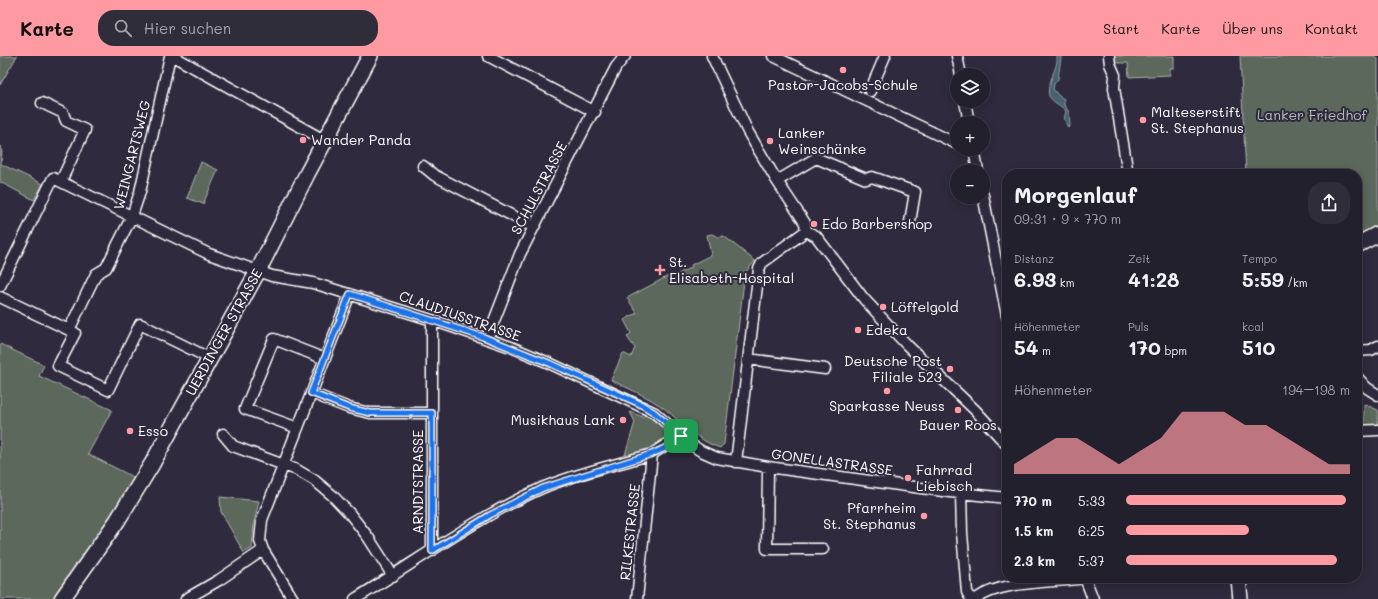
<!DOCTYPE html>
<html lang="de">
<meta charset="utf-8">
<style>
body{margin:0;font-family:Mali,sans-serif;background:#2f2d3a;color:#f1f3f6;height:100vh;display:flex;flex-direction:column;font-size:15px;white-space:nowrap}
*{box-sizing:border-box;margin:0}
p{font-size:13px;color:#a3a3aa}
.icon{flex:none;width:22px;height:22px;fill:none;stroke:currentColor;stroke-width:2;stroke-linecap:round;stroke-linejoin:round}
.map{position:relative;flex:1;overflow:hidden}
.sheet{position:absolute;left:1002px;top:113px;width:360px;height:414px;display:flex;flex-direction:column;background:#23202e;border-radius:16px;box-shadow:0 2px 10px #0003,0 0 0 1px #403e4a}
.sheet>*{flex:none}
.buttons{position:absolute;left:950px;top:12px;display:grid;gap:8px}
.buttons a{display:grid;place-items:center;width:40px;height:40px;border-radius:50%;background:#23202e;box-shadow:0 2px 10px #0003,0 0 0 1px #403e4a;font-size:20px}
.pin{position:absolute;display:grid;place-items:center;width:34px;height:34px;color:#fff;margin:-17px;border-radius:8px;box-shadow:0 2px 6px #0006}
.round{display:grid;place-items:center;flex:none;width:42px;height:42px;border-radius:16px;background:#2f2d3a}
.overview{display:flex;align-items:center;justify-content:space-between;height:68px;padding:0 12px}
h1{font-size:22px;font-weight:700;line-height:30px}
.stats{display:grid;grid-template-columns:repeat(3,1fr);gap:6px;height:68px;padding:4px 12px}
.stats div{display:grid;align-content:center}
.stats b{font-size:20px;font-weight:700}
.stats small{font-size:11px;font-weight:400}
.stats p{font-size:11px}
.chart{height:112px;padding:8px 12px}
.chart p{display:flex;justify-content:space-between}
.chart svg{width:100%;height:72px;margin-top:4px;fill:#ff9aa2;opacity:.7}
ul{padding:0 12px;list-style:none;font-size:13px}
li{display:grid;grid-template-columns:64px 48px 1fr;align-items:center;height:30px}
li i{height:10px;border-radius:5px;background:#ff9aa2}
header{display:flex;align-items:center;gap:24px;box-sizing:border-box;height:56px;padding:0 20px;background:#ff9aa2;color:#111}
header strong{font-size:19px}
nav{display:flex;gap:22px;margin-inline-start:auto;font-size:14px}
.search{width:280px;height:36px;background:#2f2d3a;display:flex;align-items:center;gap:10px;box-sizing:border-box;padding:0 14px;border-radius:16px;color:#a3a3aa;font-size:15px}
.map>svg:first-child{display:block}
.green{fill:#5c675c;stroke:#aeb3ae}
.water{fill:#486170;stroke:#91a0a9}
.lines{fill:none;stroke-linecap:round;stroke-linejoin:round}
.street-casing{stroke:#fff;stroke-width:13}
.secondary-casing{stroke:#fff;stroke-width:18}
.street{stroke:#2f2a3d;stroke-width:10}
.secondary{stroke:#2f2a3d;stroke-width:15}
.route-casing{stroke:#fff;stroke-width:8}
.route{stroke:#1a73e8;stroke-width:5}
.poi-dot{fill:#ff9aa2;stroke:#2f2a3d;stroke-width:1.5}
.labels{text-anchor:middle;stroke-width:4;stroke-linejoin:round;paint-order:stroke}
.poi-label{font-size:14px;fill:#fff;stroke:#2f2a3d;text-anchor:start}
.park-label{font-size:14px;fill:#b6bbb6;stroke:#2f2a3d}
.street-label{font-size:14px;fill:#fff;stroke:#2f2a3d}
</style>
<header>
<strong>Karte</strong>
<div class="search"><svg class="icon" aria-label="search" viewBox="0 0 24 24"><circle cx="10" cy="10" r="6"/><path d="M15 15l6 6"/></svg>Hier suchen</div>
<nav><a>Start</a><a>Karte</a><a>Über uns</a><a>Kontakt</a></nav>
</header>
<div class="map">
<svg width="1378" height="543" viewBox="0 0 1378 543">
<rect width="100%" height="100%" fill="#2f2a3d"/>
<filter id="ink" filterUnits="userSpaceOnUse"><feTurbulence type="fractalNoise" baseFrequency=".025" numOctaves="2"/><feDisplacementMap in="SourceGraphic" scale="8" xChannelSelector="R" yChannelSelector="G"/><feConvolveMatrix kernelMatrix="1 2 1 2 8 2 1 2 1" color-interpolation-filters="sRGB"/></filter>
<g filter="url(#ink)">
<path class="green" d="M0,0h17l-17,29z
M1112,0h62v12h-4v7l-41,2 -1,-14h-15z
M1240,0h136l2,3v167l-21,9v-61h-111z
M0,89l2,5 -1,14 42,20 -9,16 -34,-18z
M201,106l17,8 -15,34 -16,-6z
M712,178l6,3 6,-1 31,25 -10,12 -21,171 -4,4c-22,-7 -37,-24 -55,-39 -16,-12 -36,-20 -54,-29l12,-27 8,4 4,-9 -8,-11 4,-4 -7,-13 13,-7 -10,-15 45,-24 2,2 18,-9 -1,-2 20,-10 -4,-20z
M0,288l44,21 -5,11 73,34 -24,44 49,25 -11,18 -72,102h-54z
M1364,348l14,6v16l-14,1z
M630,356l13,5 2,-3 25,19v5l-17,12 -29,8 11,-36z
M220,441l39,4 -5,22 -2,25 -8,5 -23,-41z"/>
<path class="water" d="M1057,0h4v2l-3,21 -4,5 -1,5 6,7 5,3v6l5,7 1,15 -2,1 -4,-9 2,-8c-4,-5 -14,-9 -17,-15 -4,-10 10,-29 8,-40z"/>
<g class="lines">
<defs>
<path id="street" d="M170,0l-30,136 -8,24 -26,52 -10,6 -27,56 6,3 -17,33 50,24 32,-66 69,34
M173,0l151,84
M488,0l107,56
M712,0l36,76 29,49 28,42 1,8
M773,0l184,88
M957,0l4,19
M1109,0l1,8 5,11 -1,13 14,86
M870,35l15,-35
M965,45l4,22
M42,47l21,10 3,8 19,9 -24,51
M974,93l4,22
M423,110l11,9 100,52
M777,125l39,-23 50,21 6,-2 43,15 -5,30
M983,139l24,121
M806,175l10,5 48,63 43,46 68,65 32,35
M0,230l53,-108 156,76 63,22 41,7 119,37 79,27 38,16 106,50 35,31 11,7 16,7 51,9 182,25 57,6
M0,241l69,33
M487,283l33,-85 96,-187 9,-11
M1357,295l14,-1 7,-4
M748,303l77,10
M1357,321l10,11 11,7
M311,337l38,15 21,5h62
M298,372l-53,-19 29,-70 51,20
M1357,375l21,-1
M223,378l10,12 64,24 17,10 18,15 18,19 18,23 25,39
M736,406l23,-193 3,-6 44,-32
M768,411l-1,82h56
M961,437l1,40 5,59 4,7
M432,495v-231
M1085,522l8,21
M186,543l33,-19 44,-30
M293,543l-30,-49 -3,-9 2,-21 88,-226
M355,543c61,-37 122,-82 187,-111 35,-15 74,-23 110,-34
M637,543l15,-145 29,-19
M976,543c26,-19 78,-16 109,-21"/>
<path id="secondary" d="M1357,189l21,-11
M1238,522l2,21
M62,543l55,-78 35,-57 106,-193 49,-97 63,-118"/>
</defs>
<use href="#street" class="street-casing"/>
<use href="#secondary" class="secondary-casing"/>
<use href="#street" class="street"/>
<use href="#secondary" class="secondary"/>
</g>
</g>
<g class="lines" filter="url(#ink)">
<defs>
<path id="route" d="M350,238l136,44 63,25 91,41 15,9 26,23 -16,12 -13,6 -109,34 -53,27 -58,36v-138h-62l-21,-5 -38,-15z"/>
</defs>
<use href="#route" class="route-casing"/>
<use href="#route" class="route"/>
</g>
<g class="poi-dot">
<circle cx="843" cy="14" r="4"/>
<circle cx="1143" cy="64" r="4"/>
<circle cx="303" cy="84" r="4"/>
<circle cx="770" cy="85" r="4"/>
<circle cx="814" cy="168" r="4"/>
<path d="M658 208h4v4h4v4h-4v4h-4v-4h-4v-4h4z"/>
<circle cx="883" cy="251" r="4"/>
<circle cx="858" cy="274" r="4"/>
<circle cx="950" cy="313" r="4"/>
<circle cx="887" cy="335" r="4"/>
<circle cx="958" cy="354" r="4"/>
<circle cx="623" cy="364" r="4"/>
<circle cx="130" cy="375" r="4"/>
<circle cx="908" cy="422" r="4"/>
<circle cx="924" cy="460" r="4"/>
</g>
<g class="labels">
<g class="poi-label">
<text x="843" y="34" text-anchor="middle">Pastor-Jacobs-Schule</text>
<text x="1151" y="61">Malteserstift<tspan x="1151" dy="16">St. Stephanus</tspan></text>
<text x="778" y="82">Lanker<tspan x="778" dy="16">Weinschänke</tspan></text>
<text x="311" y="89">Wander Panda</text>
<text x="822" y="173">Edo Barbershop</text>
<text x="669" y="211">St.<tspan x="669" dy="16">Elisabeth-Hospital</tspan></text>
<text x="891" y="256">Löffelgold</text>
<text x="866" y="279">Edeka</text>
<text x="942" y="310" text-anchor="end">Deutsche Post<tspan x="942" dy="16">Filiale 523</tspan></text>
<text x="887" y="355" text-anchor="middle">Sparkasse Neuss</text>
<text x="615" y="369" text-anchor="end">Musikhaus Lank</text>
<text x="958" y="374" text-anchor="middle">Bauer Roos</text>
<text x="138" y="380">Esso</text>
<text x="916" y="419">Fahrrad<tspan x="916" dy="16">Liebisch</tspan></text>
<text x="916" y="457" text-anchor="end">Pfarrheim<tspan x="916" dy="16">St. Stephanus</tspan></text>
</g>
<g class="park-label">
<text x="1312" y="64">Lanker Friedhof</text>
</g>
<g class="street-label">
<text transform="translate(132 99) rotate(-76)" y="5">WEINGARTSWEG</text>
<text transform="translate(539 132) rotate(-62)" y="5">SCHULSTRASSE</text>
<text transform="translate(460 260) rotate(19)" y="5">CLAUDIUSSTRASSE</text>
<text transform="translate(224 276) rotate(-61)" y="5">UERDINGER STRASSE</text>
<text transform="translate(832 406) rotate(8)" y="5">GONELLASTRASSE</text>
<text transform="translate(418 426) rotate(-90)" y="5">ARNDTSTRASSE</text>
<text transform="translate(630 476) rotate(-84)" y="5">RILKESTRASSE</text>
</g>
</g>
</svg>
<div class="buttons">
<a><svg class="icon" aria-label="layers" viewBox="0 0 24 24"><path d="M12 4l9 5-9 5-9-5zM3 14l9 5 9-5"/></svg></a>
<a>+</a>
<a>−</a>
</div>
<div class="pin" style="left:681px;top:380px;background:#1e9e55"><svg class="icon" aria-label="arrive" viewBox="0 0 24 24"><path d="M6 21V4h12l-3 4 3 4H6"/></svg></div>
<section class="sheet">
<div class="overview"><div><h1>Morgenlauf</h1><p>09:31 · 9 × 770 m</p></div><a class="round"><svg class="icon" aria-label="share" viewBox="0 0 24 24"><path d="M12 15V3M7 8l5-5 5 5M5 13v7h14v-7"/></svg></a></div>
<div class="stats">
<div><p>Distanz</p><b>6.93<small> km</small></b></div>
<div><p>Zeit</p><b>41:28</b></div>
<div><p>Tempo</p><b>5:59<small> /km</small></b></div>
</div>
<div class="stats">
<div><p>Höhenmeter</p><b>54<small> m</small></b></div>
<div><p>Puls</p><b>170<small> bpm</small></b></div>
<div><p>kcal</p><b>510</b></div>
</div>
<div class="chart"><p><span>Höhenmeter</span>194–198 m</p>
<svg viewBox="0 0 160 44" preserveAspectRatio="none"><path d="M0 44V38L10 30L20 22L30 22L40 30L50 38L60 30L70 22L80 6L90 6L100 6L110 14L120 14L130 22L140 30L150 38L160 38V44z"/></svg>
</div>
<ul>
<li><b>770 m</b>5:33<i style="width:98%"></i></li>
<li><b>1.5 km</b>6:25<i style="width:55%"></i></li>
<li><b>2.3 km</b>5:37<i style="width:94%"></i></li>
</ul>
</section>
</div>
